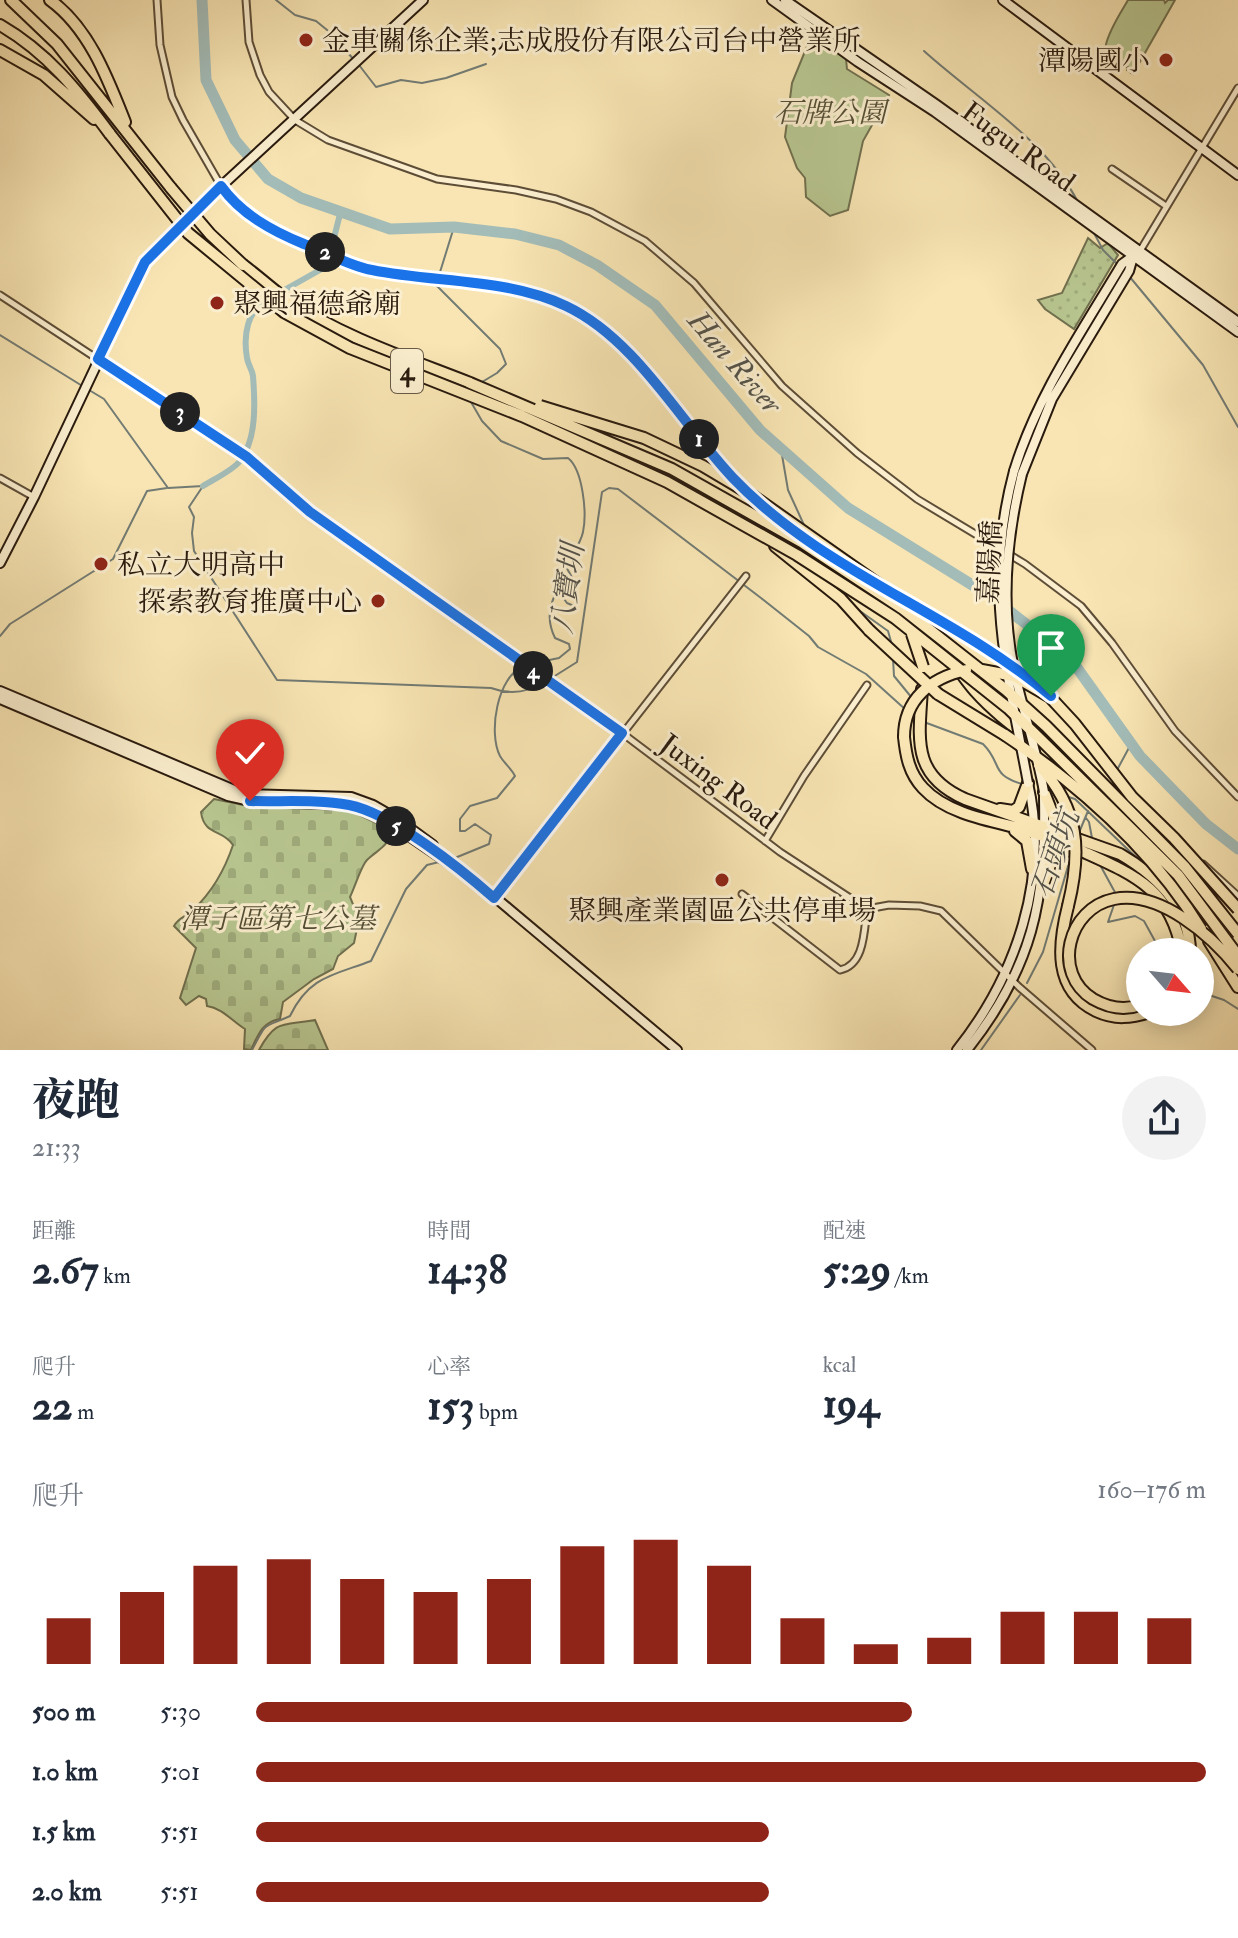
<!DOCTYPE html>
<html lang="zh-TW">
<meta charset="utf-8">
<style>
body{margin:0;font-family:"IM FELL Double Pica","Noto Serif TC",serif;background:#f2f2f3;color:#1f2937;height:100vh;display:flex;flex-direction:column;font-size:30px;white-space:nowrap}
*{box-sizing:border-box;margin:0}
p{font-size:26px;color:#747a83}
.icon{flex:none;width:44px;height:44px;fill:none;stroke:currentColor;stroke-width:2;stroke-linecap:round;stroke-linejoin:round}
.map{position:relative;height:1050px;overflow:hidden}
.sheet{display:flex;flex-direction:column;background:#fff;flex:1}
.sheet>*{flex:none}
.needle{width:52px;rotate:118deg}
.controls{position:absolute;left:1126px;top:938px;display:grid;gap:16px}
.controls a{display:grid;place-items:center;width:88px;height:88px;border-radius:50%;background:#fff;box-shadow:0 4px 20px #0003;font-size:40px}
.pin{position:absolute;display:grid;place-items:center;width:68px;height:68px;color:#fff;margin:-82px -34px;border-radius:50% 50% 50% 0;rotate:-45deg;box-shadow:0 0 8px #0007}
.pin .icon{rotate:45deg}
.km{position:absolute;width:40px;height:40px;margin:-20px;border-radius:50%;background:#222;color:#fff;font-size:22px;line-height:40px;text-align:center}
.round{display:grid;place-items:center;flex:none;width:84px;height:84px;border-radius:42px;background:#f2f2f3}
.overview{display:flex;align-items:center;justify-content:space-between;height:136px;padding:0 32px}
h1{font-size:44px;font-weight:800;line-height:60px}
.metrics{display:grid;grid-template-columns:repeat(3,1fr);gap:12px;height:136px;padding:8px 32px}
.metrics div{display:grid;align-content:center}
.metrics b{font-size:40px;font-weight:800}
.metrics small{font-size:22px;font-weight:400}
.metrics p{font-size:22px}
.chart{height:224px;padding:16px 32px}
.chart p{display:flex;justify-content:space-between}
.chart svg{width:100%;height:144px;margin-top:8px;stroke:#8f2418;stroke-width:6}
ul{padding:0 32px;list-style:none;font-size:26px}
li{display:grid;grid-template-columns:128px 96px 1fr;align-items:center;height:60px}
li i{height:20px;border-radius:10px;background:#8f2418}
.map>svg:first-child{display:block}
.grass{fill:url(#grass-dots);stroke:#70704f;stroke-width:2}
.cemetery{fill:url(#cemetery-stones);stroke:#70704f;stroke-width:2}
.park{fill:#b8c690;stroke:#70704f;stroke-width:2}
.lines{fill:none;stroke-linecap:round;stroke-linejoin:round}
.stream{stroke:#727b74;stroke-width:2}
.canal{stroke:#a3bcb8;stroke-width:6}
.river{stroke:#a3bcb8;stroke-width:11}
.street-casing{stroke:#5d4d37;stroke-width:9}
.secondary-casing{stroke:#291a0e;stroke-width:12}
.highway-casing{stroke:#291a0e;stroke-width:14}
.street{stroke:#faeece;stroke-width:5}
.secondary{stroke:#faeece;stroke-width:8}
.highway{stroke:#f8e5b3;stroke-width:10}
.secondary-bridge-casing{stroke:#291a0e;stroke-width:12;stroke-linecap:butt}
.highway-bridge-casing{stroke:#291a0e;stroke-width:14;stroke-linecap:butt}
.secondary-bridge{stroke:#faeece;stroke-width:8}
.highway-bridge{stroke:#f8e5b3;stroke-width:10}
.route-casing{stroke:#fff;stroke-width:16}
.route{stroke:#1a73e8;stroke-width:10}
.poi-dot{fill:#8f2418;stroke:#faeece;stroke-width:3}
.labels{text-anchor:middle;stroke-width:6;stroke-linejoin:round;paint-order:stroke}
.shield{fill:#faeece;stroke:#685a48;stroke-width:2}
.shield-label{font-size:26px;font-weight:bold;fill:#291a0e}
.poi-label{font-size:28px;fill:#291a0e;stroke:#faeece;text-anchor:start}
.park-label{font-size:28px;font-style:italic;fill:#544e35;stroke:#faeece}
.street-label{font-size:28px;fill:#291a0e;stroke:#faeece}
.water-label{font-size:30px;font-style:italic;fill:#54534a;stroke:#faeece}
</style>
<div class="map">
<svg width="1238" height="1050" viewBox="0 0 1238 1050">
<defs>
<pattern id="grass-dots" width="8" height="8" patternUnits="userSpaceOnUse" patternTransform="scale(2)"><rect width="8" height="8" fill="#b8c690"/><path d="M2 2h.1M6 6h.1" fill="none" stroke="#9eaa7b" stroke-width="1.8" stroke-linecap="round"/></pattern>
<pattern id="cemetery-stones" width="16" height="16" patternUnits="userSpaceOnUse" patternTransform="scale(2)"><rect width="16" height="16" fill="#b8c690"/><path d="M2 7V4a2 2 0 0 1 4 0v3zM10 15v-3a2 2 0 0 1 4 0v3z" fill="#9eaa7b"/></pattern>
</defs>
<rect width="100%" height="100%" fill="#f8e5b3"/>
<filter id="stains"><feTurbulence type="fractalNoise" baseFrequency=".0025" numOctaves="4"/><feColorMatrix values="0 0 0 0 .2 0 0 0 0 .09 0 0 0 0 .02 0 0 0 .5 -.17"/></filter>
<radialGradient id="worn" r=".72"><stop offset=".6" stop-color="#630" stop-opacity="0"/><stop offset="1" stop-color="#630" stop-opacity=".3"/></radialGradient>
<path class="grass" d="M1088,238l12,10 8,-5 10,12 -44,74 -29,-20 -7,-9 24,-7z"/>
<path class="cemetery" d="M214,799l39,8 96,3 42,20c-1,16 -14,20 -24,30 -6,6 -12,27 -17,37l9,22 -5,24 -16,13 -5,13 -19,10 -31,23 -3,17c-18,3 -22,16 -29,31l-7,-1 1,-20c-13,-8 -23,-21 -38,-23l-1,-7 -7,-3 -13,9 -6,-7 16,-50 -22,-22c5,-9 12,-9 19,-16 18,-17 32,-41 40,-65 -10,-16 -29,-9 -32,-33z
M315,1020l13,30h-69c17,-31 23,-24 56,-30z"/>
<path class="park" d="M1128,0h36l1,3 3,-3h7l-42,74 -6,-4 1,-3c-46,1 -10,-49 0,-67z
M812,34l34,25 1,10 42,26 -26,46 -15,69 -18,6 -24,-19 -1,-19 -8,-10 -12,-31 7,-54z"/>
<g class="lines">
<path class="stream" d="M276,0l19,15 21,6 16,13 22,26
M924,51c52,47 121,88 154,151
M359,65l17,22 25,-7 21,3 24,-5 40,-14
M454,227l-18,58 64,64 6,15 -9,9 -15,9
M1094,233l9,17 16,16
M1129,276l74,89 35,62
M0,335l84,52
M89,390l15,9 64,89 35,-2 -14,21 5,10 -2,16 2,18 83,129 214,8c19,7 36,5 54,-6
M471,402l11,19 19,20 42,18 25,-1c15,12 19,55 15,74 -2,11 -12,24 -17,35 8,13 15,24 8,39l-7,-3 -8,-11 -3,1c-8,15 -9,29 -1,45l14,6 1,5 -11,9 -29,6
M781,449l7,41 16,35
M841,589l12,17 35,25 4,14
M0,636l10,-12 103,-65 34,-68 20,-3
M893,659l1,17 18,22
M550,679l27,-17 25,-170 7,-4 9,1 143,109 48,38 9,11 48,27 40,36
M924,722l59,22c21,21 5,30 42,41
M1117,770l14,-26
M1065,796l10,3 66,63
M1086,818l3,4 3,16
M1078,835l10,-24
M450,860l39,-16 2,-9 -16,-11 -10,7h-5v-12l10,-13 27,-8 18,-22c-4,-8 -11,-13 -15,-20 -12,-23 -3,-80 24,-90
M1099,863l18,33
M1115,902l-7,20 27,-6 9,5 17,31
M1027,983l16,-31 28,-96
M1200,992l24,8 14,9
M252,1050c16,-30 9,-21 38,-34 19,-40 44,-41 81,-55l35,-72 21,-24 12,-3
M981,1050l39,-55"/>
<path class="canal" d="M279,293l48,-27 13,-52
M203,486c11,-7 29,-15 37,-25 17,-22 15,-59 13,-85 -1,-7 -5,-11 -6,-18 -4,-23 0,-48 22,-60"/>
<path class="river" d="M202,0l4,80 29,60 33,39 33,19 89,31 64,-2 61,7 44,11 38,20 58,40 105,125 88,78 142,88 80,62 70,98 66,68 32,25"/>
<defs>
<path id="street" d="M157,0l3,45 12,52 11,23 38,66 20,22 20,15 34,17 73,29 145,20 30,7 28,13 49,32 79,99 40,43
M246,0l3,42 11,33 9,17 26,28 33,20 109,39 79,11 40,9 35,13 54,29 49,42 88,103 75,67 60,46 108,65 56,42 31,37 63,88 63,66
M1112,169l54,37
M1140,251l98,-163
M0,295l247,162 63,55 312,221 158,119 87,57 22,-4 31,1 21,5 78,76 73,63
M0,478l34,19
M921,609l83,52
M765,841l39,-65 63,-91
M1203,864l35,32
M742,894l98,76c25,-5 24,-40 27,-61
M495,897l251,-321"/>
<path id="secondary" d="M772,0l86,62 77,50 303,220
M785,0l152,105 301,217
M1003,0l235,175
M1014,471c23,-75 68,-140 108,-207l11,-8
M1022,474l30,-75 77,-128 4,-14
M0,563l34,-66 111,-235 57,-58 221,-204
M0,691l232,98 16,5 103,3 22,8 26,15 34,25
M0,699l228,97 22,5 99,4 35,14 94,64 199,167
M957,1050c59,-74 93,-172 71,-267
M967,1050c66,-83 79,-149 77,-253"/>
<path id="highway" d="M11,0l46,44 114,144
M50,0c39,28 58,79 75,122
M0,25c47,27 78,66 110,109
M0,50l44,25 50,44
M243,265c15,11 29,24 44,35 55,37 122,59 183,83
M775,546l66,53 28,31
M921,614c19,25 33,53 54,77 23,26 51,44 77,65
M922,689c-3,50 -11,86 43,110l155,55c36,21 70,53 70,98
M938,694l67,41
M904,737c2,19 5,36 19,51 21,23 58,31 88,38 25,6 51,17 75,27 51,23 85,38 96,99
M1044,792l11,28 15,14
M1000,809l13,2 6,-4 9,-24
M1015,831l12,10 5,28
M1163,865l35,44
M1042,886c9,-16 6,-38 31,-35
M1068,906c-10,39 -15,84 28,105 19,9 35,7 54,1
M1209,941l29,46"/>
</defs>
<use href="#street" class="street-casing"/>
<use href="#secondary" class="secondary-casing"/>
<use href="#highway" class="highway-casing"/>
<use href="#street" class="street"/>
<use href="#secondary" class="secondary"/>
<use href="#highway" class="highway"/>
<defs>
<path id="secondary-bridge" d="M1014,471c-31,116 -7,199 14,312
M1022,474c-16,66 -22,133 -7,200 9,40 22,78 29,118"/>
<path id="highway-bridge" d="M110,134l78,99 96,79 66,36 172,68 145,66 130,73 98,63 113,90 30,29 140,138 60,81
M171,188l39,46 33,31
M470,383l202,86 131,74 100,66 103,81 40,36 139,141 53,67
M540,406l104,32 59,28 47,28 171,120
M869,630l69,64
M912,634l11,33
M982,670l32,6 36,21 25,27 57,73 42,41 64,71
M1005,735c77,52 147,114 196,194
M904,737c0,-38 27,-59 62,-67
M1039,765c40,44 43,85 29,141
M1140,1005c-16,6 -33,2 -47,-6 -42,-26 -25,-91 21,-100 46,-9 98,37 124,70"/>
</defs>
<use href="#secondary-bridge" class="secondary-bridge-casing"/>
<use href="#highway-bridge" class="highway-bridge-casing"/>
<use href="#secondary-bridge" class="secondary-bridge"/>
<use href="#highway-bridge" class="highway-bridge"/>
</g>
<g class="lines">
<defs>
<path id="route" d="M250,801c32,1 67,-2 99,4 42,8 112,64 145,93l128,-165 -312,-221 -63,-55 -149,-98 47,-97 76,-76c20,28 51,45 83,58 22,8 45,22 68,26 64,13 135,8 194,36 70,33 115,117 167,172 90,94 220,135 318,218"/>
</defs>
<use href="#route" class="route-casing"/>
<use href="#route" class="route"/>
</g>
<g class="poi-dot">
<circle cx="306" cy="40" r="8"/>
<circle cx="1166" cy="60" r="8"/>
<circle cx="217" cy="303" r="8"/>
<circle cx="101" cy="564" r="8"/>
<circle cx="378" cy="601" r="8"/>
<circle cx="722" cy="880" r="8"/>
</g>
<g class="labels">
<rect class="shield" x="391" y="349" width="32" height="44" rx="6"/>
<g class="shield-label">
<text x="407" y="380">4</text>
</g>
<g class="poi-label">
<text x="322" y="50">金車關係企業;志成股份有限公司台中營業所</text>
<text x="1150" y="70" text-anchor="end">潭陽國小</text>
<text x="233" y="313">聚興福德爺廟</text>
<text x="117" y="574">私立大明高中</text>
<text x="362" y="611" text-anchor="end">探索教育推廣中心</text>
<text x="722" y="920" text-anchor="middle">聚興產業園區公共停車場</text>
</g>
<g class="park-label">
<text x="830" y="122">石牌公園</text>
<text x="278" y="928">潭子區第七公墓</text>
</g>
<g class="street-label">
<text transform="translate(1019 146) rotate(36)" y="10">Fugui Road</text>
<text transform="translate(989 562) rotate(-87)" y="10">嘉陽橋</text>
<text transform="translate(719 781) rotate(37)" y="10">Juxing Road</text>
</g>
<g class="water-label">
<text transform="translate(735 362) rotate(49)" y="10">Han River</text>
<text transform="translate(567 589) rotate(-82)" y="10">八寶圳</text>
<text transform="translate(1055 854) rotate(-71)" y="10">石頭坑</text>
</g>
</g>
<rect width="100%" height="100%" filter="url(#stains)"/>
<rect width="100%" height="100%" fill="url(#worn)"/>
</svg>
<div class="controls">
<a><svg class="needle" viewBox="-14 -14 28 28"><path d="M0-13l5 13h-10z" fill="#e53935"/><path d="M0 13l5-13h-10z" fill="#747a83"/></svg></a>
</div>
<div class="pin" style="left:1051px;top:696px;background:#1e9e55"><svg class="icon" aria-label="arrive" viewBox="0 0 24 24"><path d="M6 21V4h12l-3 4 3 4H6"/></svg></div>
<div class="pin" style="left:250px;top:801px;background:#d93025"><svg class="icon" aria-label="check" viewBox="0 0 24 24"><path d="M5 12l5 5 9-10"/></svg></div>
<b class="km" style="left:699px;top:439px">1</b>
<b class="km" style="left:325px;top:252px">2</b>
<b class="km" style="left:180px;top:412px">3</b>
<b class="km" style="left:533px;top:671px">4</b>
<b class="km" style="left:396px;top:826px">5</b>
</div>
<section class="sheet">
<div class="overview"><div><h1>夜跑</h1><p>21:33</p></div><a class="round"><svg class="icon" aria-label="share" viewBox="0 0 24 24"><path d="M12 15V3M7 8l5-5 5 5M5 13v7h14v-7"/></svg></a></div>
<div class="metrics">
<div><p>距離</p><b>2.67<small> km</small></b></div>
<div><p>時間</p><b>14:38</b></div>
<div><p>配速</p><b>5:29<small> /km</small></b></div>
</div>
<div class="metrics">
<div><p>爬升</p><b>22<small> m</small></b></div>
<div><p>心率</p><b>153<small> bpm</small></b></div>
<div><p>kcal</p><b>194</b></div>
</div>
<div class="chart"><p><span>爬升</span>160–176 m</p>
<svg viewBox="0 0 160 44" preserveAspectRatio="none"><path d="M5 44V30M15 44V22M25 44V14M35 44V12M45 44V18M55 44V22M65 44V18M75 44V8M85 44V6M95 44V14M105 44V30M115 44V38M125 44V36M135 44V28M145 44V28M155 44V30"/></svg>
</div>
<ul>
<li><b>500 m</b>5:30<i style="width:69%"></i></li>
<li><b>1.0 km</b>5:01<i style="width:100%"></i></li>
<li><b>1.5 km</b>5:51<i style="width:54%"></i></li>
<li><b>2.0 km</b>5:51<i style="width:54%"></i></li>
</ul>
</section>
